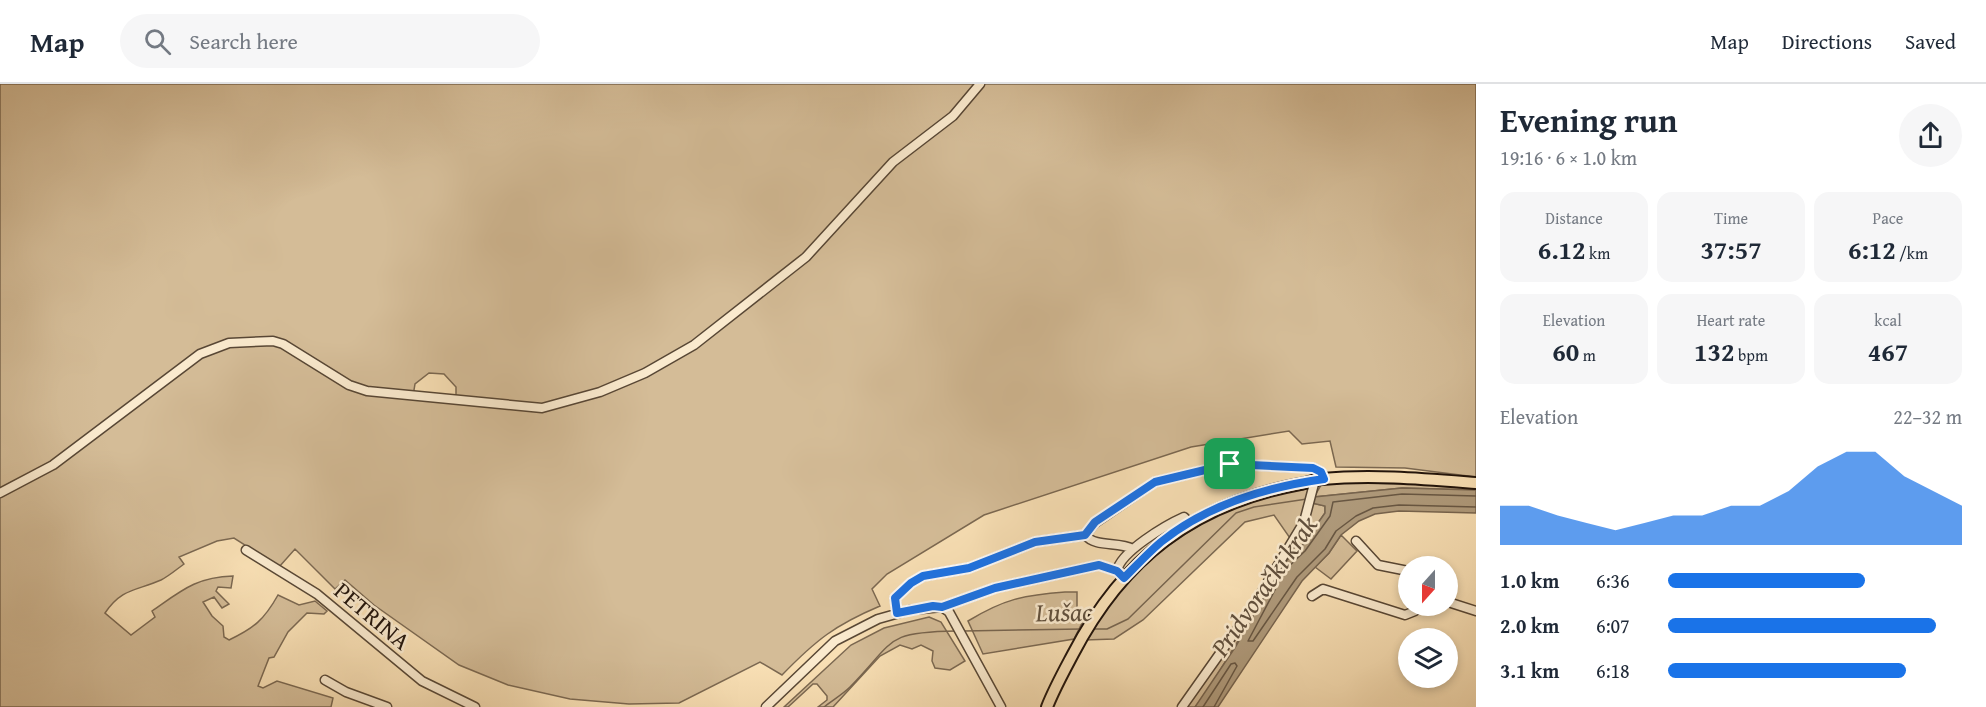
<!DOCTYPE html>
<meta charset="utf-8">
<style>
body{margin:0;font-family:"Gentium Book Plus",serif;background:#f6f6f7;color:#1f2937;height:100vh;display:flex;flex-direction:column;font-size:22px;white-space:nowrap}
*{box-sizing:border-box;margin:0}
p{font-size:20px;color:#747a83}
.icon{flex:none;width:33px;height:33px;fill:none;stroke:currentColor;stroke-width:2;stroke-linecap:round;stroke-linejoin:round}
.map{position:relative;flex:1;overflow:hidden}
.panel{display:flex;flex-direction:column;background:#fff;width:510px}
.panel>*{flex:none}
.needle{width:39px;rotate:201deg}
.tools{position:absolute;left:1398px;top:472px;display:grid;gap:12px}
.tools a{display:grid;place-items:center;width:60px;height:60px;border-radius:50%;background:#fff;box-shadow:0 3px 9px #0003;font-size:30px}
.pin{position:absolute;display:grid;place-items:center;width:51px;height:51px;color:#fff;margin:-26px;border-radius:12px;box-shadow:0 3px 9px #0006}
.round{display:grid;place-items:center;flex:none;width:63px;height:63px;border-radius:32px;background:#f6f6f7}
.summary{display:flex;align-items:center;justify-content:space-between;height:102px;padding:0 24px}
h1{font-size:33px;font-weight:600;line-height:45px}
.metrics{display:grid;grid-template-columns:repeat(3,1fr);gap:9px;height:102px;padding:6px 24px}
.metrics div{display:grid;align-content:center;border-radius:15px;background:#f6f6f7;text-align:center}
.metrics b{font-size:26px;font-weight:600}
.metrics small{font-size:16px;font-weight:400}
.metrics p{font-size:16px}
.chart{height:168px;padding:12px 24px}
.chart p{display:flex;justify-content:space-between}
.chart svg{width:100%;height:108px;margin-top:6px;fill:#1a73e8;opacity:.7}
ul{padding:0 24px;list-style:none;font-size:20px}
li{display:grid;grid-template-columns:96px 72px 1fr;align-items:center;height:45px}
li i{height:15px;border-radius:8px;background:#1a73e8}
header{display:flex;align-items:center;gap:36px;box-sizing:border-box;height:84px;padding:0 30px;background:#fff;border-bottom:2px solid #e0e1e3}
header strong{font-size:28px}
nav{display:flex;gap:33px;margin-inline-start:auto;font-size:21px}
.search{width:420px;height:54px;background:#f6f6f7;display:flex;align-items:center;gap:15px;box-sizing:border-box;padding:0 21px;border-radius:33px;color:#747a83;font-size:22px}
main{display:flex;flex:1;min-height:0}
.map>svg:first-child{display:block}
.green{fill:#d4bc97;stroke:#7b6851;stroke-width:1.5}
.water{fill:#af9a7b;stroke:#77644e;stroke-width:1.5}
.lines{fill:none;stroke-linecap:round;stroke-linejoin:round}
.shore{stroke:#685743;stroke-width:1.5}
.stream{stroke:#77644e;stroke-width:1.5}
.minor-casing{stroke:#584735;stroke-width:11}
.major-casing{stroke:#22140b;stroke-width:14}
.minor{stroke:#faeace;stroke-width:8}
.major{stroke:#f8dfb4;stroke-width:10}
.route-casing{stroke:#fff;stroke-width:12}
.route{stroke:#1a73e8;stroke-width:8}
.labels{text-anchor:middle;stroke-width:5;stroke-linejoin:round;paint-order:stroke}
.street-label{font-size:24px;fill:#22140b;stroke:#faeace}
.water-label{font-size:26px;font-style:italic;fill:#61503d;stroke:#faeace}
</style>
<header>
<strong>Map</strong>
<div class="search"><svg class="icon" aria-label="search" viewBox="0 0 24 24"><circle cx="10" cy="10" r="6"/><path d="M15 15l6 6"/></svg>Search here</div>
<nav><a>Map</a><a>Directions</a><a>Saved</a></nav>
</header>
<main>
<div class="map">
<svg width="1476" height="623" viewBox="0 0 1476 623">
<rect width="100%" height="100%" fill="#f8dfb4"/>
<filter id="stains"><feTurbulence type="fractalNoise" baseFrequency=".00333" numOctaves="4"/><feColorMatrix values="0 0 0 0 .2 0 0 0 0 .09 0 0 0 0 .02 0 0 0 .5 -.17"/></filter>
<radialGradient id="worn" r=".72"><stop offset=".6" stop-color="#630" stop-opacity="0"/><stop offset="1" stop-color="#630" stop-opacity=".3"/></radialGradient>
<path class="green" d="M0,0h979l-27,31 -60,46 -87,96 -112,87 -93,47 -58,16 -86,-7v-13l-12,-13 -15,-1 -14,11 -2,12 -63,-12 -66,-40 -70,2 -161,119 -53,27z
M981,0h495v393l-71,-9 -69,-1 -6,-26 -28,3 -13,-13 -98,16 -207,68 -97,59 -15,15 8,17c-45,19 -64,34 -98,69l-22,-13 -81,41 -50,1 -59,-5 -62,-14 -49,-20 -85,-60 -29,-25 -10,9 -40,-40 -16,18 -45,-29 -17,3 -38,16 5,7c-7,5 -15,12 -23,16 -25,11 -39,8 -56,33l26,22 24,-18 -3,-6c29,-20 44,-34 81,-35l-2,12 -13,-1 -2,4 13,13 -7,4 -8,-11 -11,5 9,14 11,10 1,11 5,3c25,-12 35,-20 49,-45l21,10 16,-4 12,10 -3,3 -17,-1 -19,19 -14,25 -5,1 -11,28 5,2 14,-7 56,17 -2,9h-331v-213l54,-28 161,-119 58,-5 76,44 193,23 58,-16 95,-48 111,-87 87,-95 60,-46z
M1333,398l143,4v4l-74,-2 -88,9 7,-12z
M1307,404l3,5 -18,48 -18,-26 -29,7 -102,98 -29,19 -29,1c47,-81 128,-139 222,-152z
M1312,419l13,3v7l-24,34 -20,19 -13,26 -63,103 -10,12h-12l21,-27z
M1341,451l16,16 -26,28 -16,-12 14,-14z
M1065,508h12v17l7,10 -10,20 -91,15 -15,-33c36,-22 56,-26 97,-29z
M929,533l12,5 24,39 -15,9 -15,-2 -3,-7 1,-10 -12,-6 -9,4 -12,-4 -20,11 -47,51h-15l9,-7v-4l-10,-12h-4l-25,23h-4l67,-62 33,-17z"/>
<path class="water" d="M1402,404l74,2v23l-77,-2 -24,3 -16,7 -18,14 -12,18 -27,28 -84,126h-23l41,-61 45,-80 20,-19 24,-34v-7l-13,-3 2,-6z"/>
<g class="lines">
<path class="shore" d="M1476,412l-74,-2 -69,8 -3,14 -25,35 -19,18 -38,72h5l44,-64 28,-28 11,-18 20,-15 17,-8 26,-3 77,2
M1203,623l28,-43 4,-1 2,3 -23,41"/>
<path class="stream" d="M1093,545h14l21,-10 108,-106 18,-6 53,-8
M964,547l118,-2
M824,623c9,-7 19,-13 26,-20 46,-47 34,-55 106,-56"/>
<defs>
<path id="minor" d="M0,409l53,-28 147,-111 29,-11 44,-2 10,3 66,41 18,6 175,17 58,-16 45,-19 49,-28 112,-88 87,-95 60,-46 27,-32
M1356,457l22,24 30,6
M1133,465c-15,-8 -37,-1 -48,-14l10,-12 60,-41 75,-18 83,4 8,4 3,7
M246,466l71,44 105,87 53,26
M1117,487c3,-19 49,-46 67,-54l6,6
M1312,512l11,-7 82,26 10,-4 3,-5
M1448,518l28,9
M942,523l7,5 52,95
M897,529l-2,-15 16,-15 12,-7 46,-8 66,-26 50,-7
M325,596l21,12 41,15
M766,623l69,-66 43,-22 32,-9 32,-3 53,-19 104,-23 18,6 7,7
M1182,623l70,-99 52,-86 11,-42"/>
<path id="major" d="M1047,623c7,-18 17,-36 26,-53 50,-96 120,-150 227,-170 7,-1 14,-4 22,-5 50,-5 104,0 154,4"/>
</defs>
<use href="#minor" class="minor-casing"/>
<use href="#major" class="major-casing"/>
<use href="#minor" class="minor"/>
<use href="#major" class="major"/>
</g>
<g class="lines">
<defs>
<path id="route" d="M1230,380l83,4 8,4 3,7c-57,8 -117,26 -163,63 -13,11 -25,24 -37,36l-7,-7 -18,-6 -104,23 -53,19 -9,-1 -36,7 -2,-15 16,-15 12,-7 46,-8 66,-26 50,-7 10,-13 60,-40z"/>
</defs>
<use href="#route" class="route-casing"/>
<use href="#route" class="route"/>
</g>
<g class="labels">
<g class="street-label">
<text transform="translate(372 532) rotate(40)" y="8">PETRINA</text>
</g>
<g class="water-label">
<text transform="translate(1264 502) rotate(-55)" y="9">Pridvorački krak</text>
<text transform="translate(1064 528) rotate(-1)" y="9">Lušac</text>
</g>
</g>
<rect width="100%" height="100%" filter="url(#stains)"/>
<rect width="100%" height="100%" fill="url(#worn)"/>
</svg>
<div class="tools">
<a><svg class="needle" viewBox="-14 -14 28 28"><path d="M0-13l5 13h-10z" fill="#e53935"/><path d="M0 13l5-13h-10z" fill="#747a83"/></svg></a>
<a><svg class="icon" aria-label="layers" viewBox="0 0 24 24"><path d="M12 4l9 5-9 5-9-5zM3 14l9 5 9-5"/></svg></a>
</div>
<div class="pin" style="left:1230px;top:380px;background:#1e9e55"><svg class="icon" aria-label="arrive" viewBox="0 0 24 24"><path d="M6 21V4h12l-3 4 3 4H6"/></svg></div>
</div>
<section class="panel">
<div class="summary"><div><h1>Evening run</h1><p>19:16 · 6 × 1.0 km</p></div><a class="round"><svg class="icon" aria-label="share" viewBox="0 0 24 24"><path d="M12 15V3M7 8l5-5 5 5M5 13v7h14v-7"/></svg></a></div>
<div class="metrics">
<div><p>Distance</p><b>6.12<small> km</small></b></div>
<div><p>Time</p><b>37:57</b></div>
<div><p>Pace</p><b>6:12<small> /km</small></b></div>
</div>
<div class="metrics">
<div><p>Elevation</p><b>60<small> m</small></b></div>
<div><p>Heart rate</p><b>132<small> bpm</small></b></div>
<div><p>kcal</p><b>467</b></div>
</div>
<div class="chart"><p><span>Elevation</span>22–32 m</p>
<svg viewBox="0 0 160 44" preserveAspectRatio="none"><path d="M0 44V28L10 28L20 32L30 35L40 38L50 35L60 32L70 32L80 28L90 28L100 22L110 12L120 6L130 6L140 16L150 22L160 28V44z"/></svg>
</div>
<ul>
<li><b>1.0 km</b>6:36<i style="width:67%"></i></li>
<li><b>2.0 km</b>6:07<i style="width:91%"></i></li>
<li><b>3.1 km</b>6:18<i style="width:81%"></i></li>
</ul>
</section>
</main>
